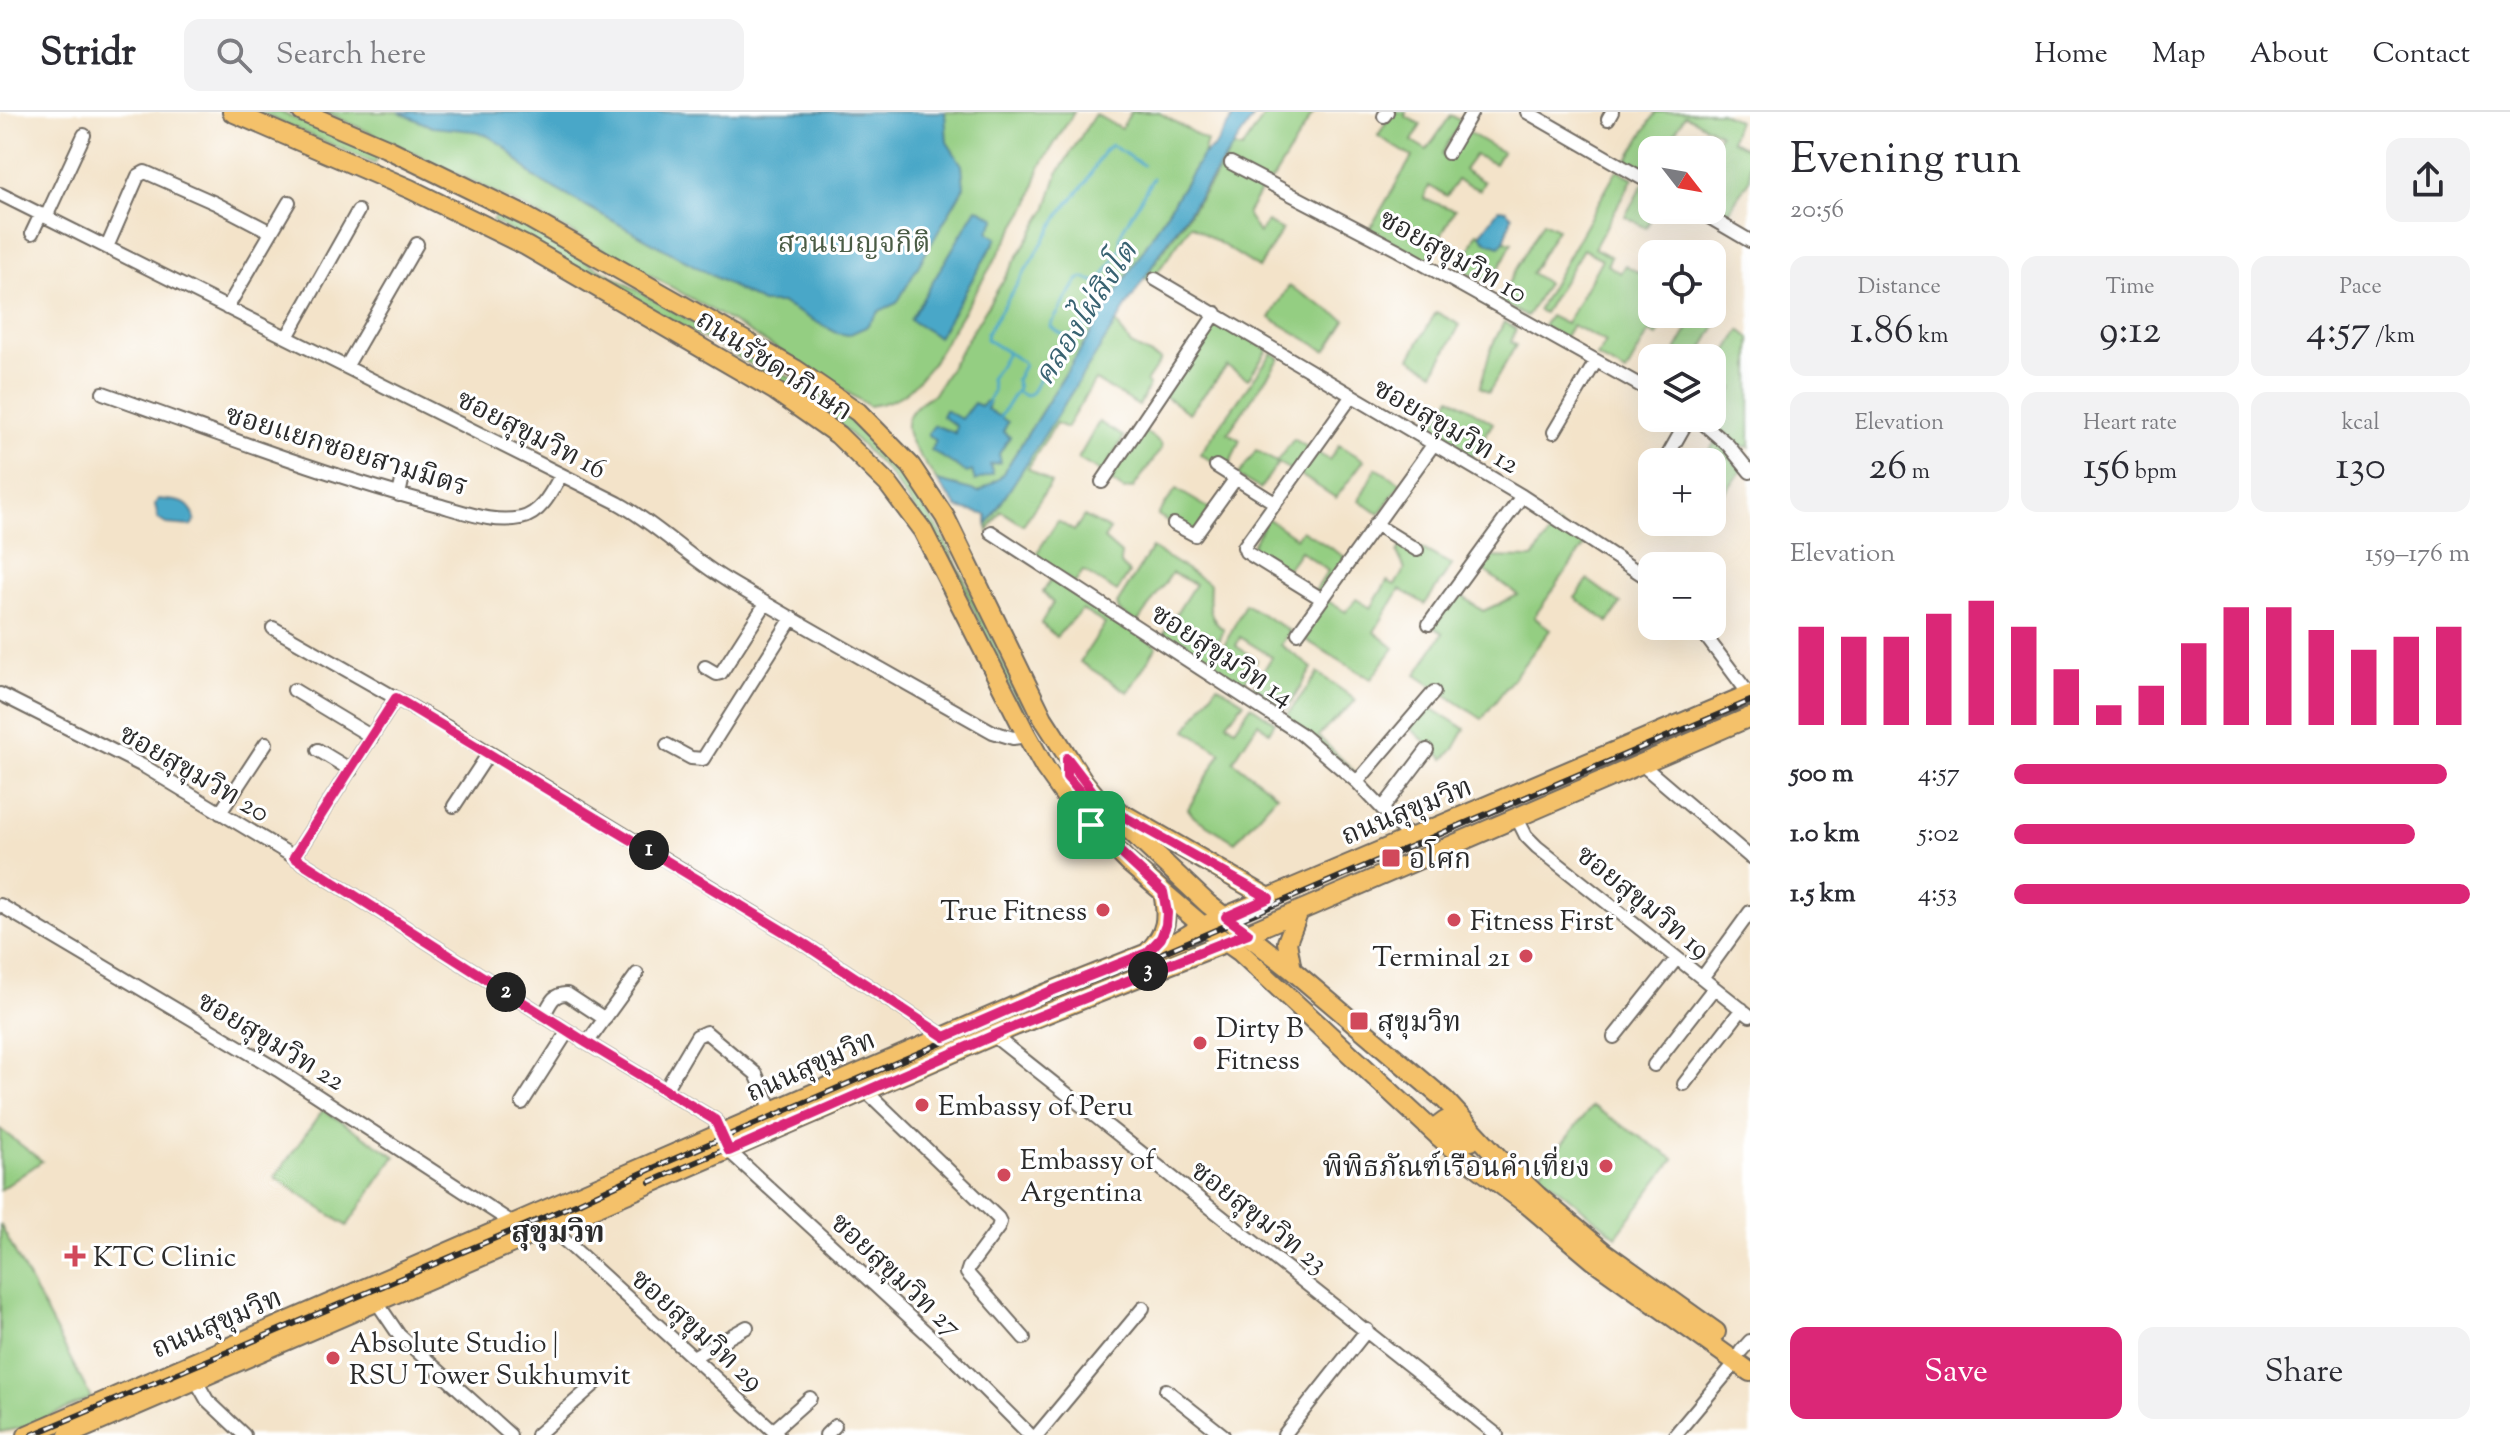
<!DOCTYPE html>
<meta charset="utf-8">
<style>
body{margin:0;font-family:"Sorts Mill Goudy","Noto Serif Thai",serif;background:#f2f2f3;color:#2b2b33;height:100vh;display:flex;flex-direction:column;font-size:30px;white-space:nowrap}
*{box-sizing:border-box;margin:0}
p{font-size:26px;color:#7c7c81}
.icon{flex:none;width:44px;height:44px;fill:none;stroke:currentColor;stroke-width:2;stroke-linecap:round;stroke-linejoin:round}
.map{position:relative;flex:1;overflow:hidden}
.panel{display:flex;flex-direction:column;background:#fff;width:760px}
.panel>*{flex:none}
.needle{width:52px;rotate:121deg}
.tools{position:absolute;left:1638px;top:24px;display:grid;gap:16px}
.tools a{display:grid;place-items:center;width:88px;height:88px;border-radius:16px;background:#fff;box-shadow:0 8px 32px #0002;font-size:40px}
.pin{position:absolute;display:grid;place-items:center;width:68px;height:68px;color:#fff;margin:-34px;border-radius:16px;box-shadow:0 4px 12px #0006}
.km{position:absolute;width:40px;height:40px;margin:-20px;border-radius:50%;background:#222;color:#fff;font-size:22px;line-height:40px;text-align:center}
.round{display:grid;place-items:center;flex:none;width:84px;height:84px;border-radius:16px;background:#f2f2f3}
.headline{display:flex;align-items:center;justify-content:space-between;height:136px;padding:0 40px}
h1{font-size:44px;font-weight:600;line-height:60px}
.metrics{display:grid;grid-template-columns:repeat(3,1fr);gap:12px;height:136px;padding:8px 40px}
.metrics div{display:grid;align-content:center;border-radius:16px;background:#f2f2f3;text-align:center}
.metrics b{font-size:40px;font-weight:600}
.metrics small{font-size:22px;font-weight:400}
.metrics p{font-size:22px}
.chart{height:224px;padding:16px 40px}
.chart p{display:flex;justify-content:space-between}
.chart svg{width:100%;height:144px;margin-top:8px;stroke:#db2777;stroke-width:6}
.button{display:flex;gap:16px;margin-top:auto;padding:16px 40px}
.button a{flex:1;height:92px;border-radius:16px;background:#db2777;color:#fff;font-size:32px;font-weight:600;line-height:92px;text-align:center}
.button a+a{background:#f2f2f3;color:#2b2b33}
ul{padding:0 40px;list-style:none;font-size:26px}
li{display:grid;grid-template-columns:128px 96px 1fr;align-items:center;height:60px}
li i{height:20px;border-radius:10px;background:#db2777}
header{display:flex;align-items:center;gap:48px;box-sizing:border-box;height:112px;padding:0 40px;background:#fff;border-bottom:2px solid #e1e1e2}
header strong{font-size:38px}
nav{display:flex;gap:44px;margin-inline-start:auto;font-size:28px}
.search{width:560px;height:72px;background:#f2f2f3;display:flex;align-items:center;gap:20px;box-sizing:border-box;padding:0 28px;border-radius:16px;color:#7c7c81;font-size:30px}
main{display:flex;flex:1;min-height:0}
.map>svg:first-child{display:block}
.green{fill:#94ce82;stroke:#607c56;stroke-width:2}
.water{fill:#4aa7c8;stroke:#3a697a;stroke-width:2}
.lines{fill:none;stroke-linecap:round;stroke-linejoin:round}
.stream{stroke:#4aa7c8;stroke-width:3}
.minor-casing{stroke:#716b62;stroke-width:16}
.primary-casing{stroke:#716b62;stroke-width:22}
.minor{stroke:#fff;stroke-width:12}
.primary{stroke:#f4c16b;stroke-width:18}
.rail-casing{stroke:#2b2b2b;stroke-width:6}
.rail{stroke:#fff;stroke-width:3;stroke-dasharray:9;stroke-linecap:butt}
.route-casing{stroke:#fff;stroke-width:16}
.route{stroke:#db2777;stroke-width:10}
.poi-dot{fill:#d1495b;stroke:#fff;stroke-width:3}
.labels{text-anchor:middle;stroke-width:6;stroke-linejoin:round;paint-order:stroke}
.park-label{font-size:28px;fill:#4a5c45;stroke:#fff}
.street-label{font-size:28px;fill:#2b2b2b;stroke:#fff}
.poi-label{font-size:28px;fill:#2b2b2b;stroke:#fff;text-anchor:start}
.water-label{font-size:30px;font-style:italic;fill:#396372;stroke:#fff}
.neighbourhood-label{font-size:30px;font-weight:bold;fill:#2b2b2b;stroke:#fff}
</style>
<header>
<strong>Stridr</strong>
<div class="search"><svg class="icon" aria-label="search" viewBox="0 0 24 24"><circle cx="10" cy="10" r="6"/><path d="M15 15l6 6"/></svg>Search here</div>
<nav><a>Home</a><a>Map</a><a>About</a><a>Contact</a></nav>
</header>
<main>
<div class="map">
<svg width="1750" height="1323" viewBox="0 0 1750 1323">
<rect width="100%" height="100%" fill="#fff"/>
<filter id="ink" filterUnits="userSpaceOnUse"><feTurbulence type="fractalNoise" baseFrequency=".0125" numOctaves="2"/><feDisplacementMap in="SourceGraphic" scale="16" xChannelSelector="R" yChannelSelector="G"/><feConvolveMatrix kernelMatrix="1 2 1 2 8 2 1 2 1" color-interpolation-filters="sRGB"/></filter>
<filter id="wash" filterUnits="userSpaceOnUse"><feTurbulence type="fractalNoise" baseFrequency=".006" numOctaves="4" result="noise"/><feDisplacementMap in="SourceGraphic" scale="32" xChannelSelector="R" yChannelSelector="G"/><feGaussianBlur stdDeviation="1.8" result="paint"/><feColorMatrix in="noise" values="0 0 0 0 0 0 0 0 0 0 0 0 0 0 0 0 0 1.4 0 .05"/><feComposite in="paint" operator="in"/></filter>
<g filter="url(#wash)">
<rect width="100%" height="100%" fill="#f3e3c9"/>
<path class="green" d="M258,0h22l99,42 -4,10z
M325,0h749l-34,55 -10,35 -99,163c-19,24 -30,37 -62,41 -174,-111 -356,-210 -544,-294z
M1131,0h27l49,29 -4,14 -203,323 -21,14 -42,-11c-23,-36 -53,-60 -3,-87l112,-184 12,-37 37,-59 26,15z
M1267,0h47l-41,67 -9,6 -17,29 12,19 8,-11 15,8 -23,38 -68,-43 -40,56 -7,-3 80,-114 8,-17 10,2z
M1392,0h14l-1,4 16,9 -9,16 15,9 24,-35 10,6 -19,33 7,4 17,-27 36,21 -7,12 -20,-9 -11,15 20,12 -4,8 -23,-10 -10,16 -18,-10 -5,13 31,11 -28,51 -58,-31 43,-73 -34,-21z
M1656,0h65l17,9 -7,19 19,10v28l-25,40 -15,-8 1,-60 9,-16 -35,-19 -13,23 18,12h-38v30l-27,-16z
M1617,58l16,8 -39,70 17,9 -4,8 13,8 5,-8 27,15v34h18l-13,22 -8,-4 -23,41 -29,-16 9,-15 -34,-17 -8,13 -21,-12 7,-10 16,8 36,-65 -19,-10 -39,64 -6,-3z
M1643,72l9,5v21h4l-10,18 -21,-12z
M498,99l314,179 27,20 51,48 50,73 41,82 52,116 -5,-1 -78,-170 -63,-87 -32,-32 -24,-23 -61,-41 -278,-154z
M1543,110l14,7 -26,44 16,10 -20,34 -29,-16z
M1477,121l35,10 -21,41 -30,-14z
M1289,174l57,34 -20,31 -56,-33z
M1436,200l24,13 -26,47 -24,-14z
M1697,202h14l9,5 -23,39h-25z
M1217,206l51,32 -20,29 -21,-13 -38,47 -26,-18z
M1116,210l15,23 30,15 -15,22 3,3 -10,21 -44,-26 -29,48 -10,-5 -28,45 23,15 -28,42 -22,-14 -13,20 -1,-6z
M1504,210l12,7 -5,13 5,3 -27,47 -9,-5 11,-39z
M1740,218l10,8v109l-8,-1 -4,4 -26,-25 22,-37 -8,-4 -14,22v-29z
M1272,241l8,5 -52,75 12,7 -13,30 -27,-16z
M1451,285l42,26 -24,38 -43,-24z
M1099,310l25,15 -22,36 -24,-14z
M1141,317l20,14 1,5 -29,40 -9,2 -16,-11z
M1294,327l16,10 -16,23 -16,-9 -18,26 -22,-13 18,-26 20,12z
M1716,328l26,30 -30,40v-48h-9z
M1339,333l25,15 -28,38 -37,-24 16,-23 14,9z
M1376,356l25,15 -22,31 -20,-14z
M1176,377l34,20 -14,22 -27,-9 -11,-7z
M1084,404l26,14 -6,9 17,15v10l8,9 -12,19 -34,-21 -8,12 -41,-26 24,-36 16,10z
M1267,406l29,20 6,-8 43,27 -24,37 -6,-3 13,-20 -28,-20 -15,22 -36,-22z
M1556,412l30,19 -52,74 16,13 -68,89 -66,-44 27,-42 -11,-7 23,-35 28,20 35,-16 -43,-31 4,-7 54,1z
M1402,433l17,2 33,18 -27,39 -25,-15 -26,43 20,16 -23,31 -72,-43 27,-36 20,12 10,-13 15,9 16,-27 8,4 10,-16 -8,-17z
M1152,436l58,36c-1,19 -3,34 14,46l-17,37 -46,-29 34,-54 -23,-11 -35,50 -18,-12 -2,-7z
M1053,464l104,70 -29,46 -48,-30 25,-38 -23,-14 -26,27 -15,-14 12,-20 -10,-11z
M1588,468l33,24 -13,18 -33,-24z
M1245,492l45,27 -9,14 31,23 -25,41 -34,-22 19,-30 -32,-20 -4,9 21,14 -16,28 -29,-18z
M1318,561l38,27 -38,36 40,39 -73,-57z
M1217,573l27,17 -17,21 8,6 16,-23 24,16 -6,10 -11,-9 -25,38 44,34 -42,47 -41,-25 -6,-8 33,-56 -34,-23z
M1428,594l37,23 -11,20 -10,10 -35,-32z
M1592,994l82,53 -58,77 -77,-63z
M323,998l72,46 -48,70 -72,-49z
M0,1017l42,32 -42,29z
M0,1112l91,174 -66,29 -25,5z"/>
<path class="water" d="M399,0h546l2,30 15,23 2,22 -67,116 -18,8 -13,16 -18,8 -11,-2 -56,-30h-19l-227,-125 -31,-32 -18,-11 -13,-4 -41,-4z
M1236,0h21l-94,137 -176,276v-10l-29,-7 -21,-27 42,11 21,-14 203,-323 12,-9z
M977,96l19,10 -8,14 9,6 -59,99 -28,-17z
M1499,97l7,1 6,6 -7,23 -5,7 -13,-4 -7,-7z
M986,289l3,2 -2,6 21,13 -5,10 7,5 -11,17 2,8 -11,3 3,9 -18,7 -3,-10 -5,2 -36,-23 5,-9 -8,-7 6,-9 21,8 1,-7 -14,-10 3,-6 16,9 13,-16 7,3z
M158,387c18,2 33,0 37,21l-4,6 -25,-2 -8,-5 -3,-15z"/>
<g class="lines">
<path class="stream" d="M1067,226l-17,-12 28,-46 5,-2 14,4 5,-4 19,-30 -1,-11 3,-8 30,-51
M1017,280l9,4 6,-4 29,-49 22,-15 17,-30
M986,294l7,-15 -2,-12 17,-27
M1000,305l18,-29 -2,-8 8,-15 -1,-3 -37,-23 1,-6 75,-122 23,-27 19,-33 7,-6 32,20"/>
</g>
</g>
<g filter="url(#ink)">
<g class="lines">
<defs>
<path id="minor" d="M1527,0l125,72
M1384,4l3,-4
M1608,7l4,-7
M1448,41l24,-41
M1231,51l167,87 254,142
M0,82l618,309c40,22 71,55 110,78 87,52 177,101 265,151l20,6 14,-2
M1697,98l53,31
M46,105l38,-82
M32,121l9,-19
M107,135l31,-71 7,-4 70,31 56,29
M1155,167l367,217 130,85
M227,196l62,-106
M287,225l71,-126
M346,255l71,-123
M103,281c111,39 221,82 335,112 27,7 56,19 83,13 20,-4 31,-27 40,-43
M1697,306l31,27 22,27
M1554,320l42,-71
M1664,350l25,-44
M1216,354l59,37
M1102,370l114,-169
M1648,377l4,-7
M399,383l4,-19
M1174,412l21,11 41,-57
M1375,412l42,26
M991,420l310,202 56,48 53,56
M1322,487l-76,-47 -2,-5 107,-150
M1429,512l93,-128
M1698,514l51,68
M273,516l179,102 354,215 139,92
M1298,521l135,-188
M705,555l12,7 4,-1 45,-70
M294,578l78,47
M0,582l145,73 149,90 293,186 128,77 8,14
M667,633l24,13 12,1 89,-141
M318,638l33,20
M1643,650l4,7 103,88
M1357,670l77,-90
M454,694l35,-53
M1383,696l44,-58
M220,701l46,-70
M1516,704l10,20 11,11 213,169
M294,745l102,-159
M0,793l278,165 236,154
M1702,866l48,-66
M544,903c6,-11 9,-22 23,-21l38,25
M994,924l503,399
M1614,925l63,-79
M587,931l50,-69
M1654,953l60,-77
M1684,972l58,-75
M665,978l32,-54 9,-4 50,42 17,38
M866,979l132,127 2,4 -2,6 -29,39 -2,6 57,65
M522,991l46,-72
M729,1039l214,197 87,87
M550,1115l228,208
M376,1189l23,34 111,100
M1741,1239l9,-10
M693,1245l54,-30
M195,1267l12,21 37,35
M1166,1278l57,45
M773,1319l37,-33
M537,1323l60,-53
M826,1323l9,-9
M1037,1323l106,-127
M1284,1323l83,-105
M1675,1323l61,-73"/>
<path id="primary" d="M232,0l178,77 116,57 248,144 64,45 50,49 35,47 104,205 18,32 22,31 62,64 74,63 37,26 208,193 80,60 65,55 157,112
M302,0l84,36 137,67 272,154 63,43 53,54 34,51 98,201 41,64 19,23 105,99 84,66 153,130 61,66 32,30 66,56 112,80
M1120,700l149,86
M1149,839c18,-19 19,-33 14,-59
M1292,858l-5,-28 12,-31
M1439,1025l-2,-10 8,-6 26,20
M27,1323l985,-428 168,-67 23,-14 547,-232
M68,1323l947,-409 212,-84 523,-225"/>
</defs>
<use href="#minor" class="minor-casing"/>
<use href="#primary" class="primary-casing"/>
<use href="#minor" class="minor"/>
<use href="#primary" class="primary"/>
<defs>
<path id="rail" d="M650,1070l261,-113
M32,1323l546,-232 73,-34 353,-153 144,-57 602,-258"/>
</defs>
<use href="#rail" class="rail-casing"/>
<use href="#rail" class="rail"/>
</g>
</g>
<g class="lines" filter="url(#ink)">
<defs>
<path id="route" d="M396,586l410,247 139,92 106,-46 96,-38 14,-15 5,-13 1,-12 -4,-21 -72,-67 10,3 3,-5 -1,-5 -36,-41v-19l36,47 166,93 -43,19 22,16 -233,93 -286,125 -14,-31 -128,-77 -293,-186z"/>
</defs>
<use href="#route" class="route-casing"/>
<use href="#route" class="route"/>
</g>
<g class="poi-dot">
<rect x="1381" y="736" width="20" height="20" rx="4"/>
<circle cx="1103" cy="798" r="8"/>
<circle cx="1454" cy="808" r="8"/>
<circle cx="1526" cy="844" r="8"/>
<rect x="1349" y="899" width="20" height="20" rx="4"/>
<circle cx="1200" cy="931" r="8"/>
<circle cx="922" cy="993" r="8"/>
<circle cx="1606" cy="1054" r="8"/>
<circle cx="1004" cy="1063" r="8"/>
<path d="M71 1132h8v8h8v8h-8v8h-8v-8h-8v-8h8z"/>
<circle cx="333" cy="1246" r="8"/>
</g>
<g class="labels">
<g class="park-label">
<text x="854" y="140">สวนเบญจกิติ</text>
</g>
<g class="street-label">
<text transform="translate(1454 143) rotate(29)" y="10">ซอยสุขุมวิท 10</text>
<text transform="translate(775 252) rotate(33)" y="10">ถนนรัชดาภิเษก</text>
<text transform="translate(1447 313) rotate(30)" y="10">ซอยสุขุมวิท 12</text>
<text transform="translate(532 321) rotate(27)" y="10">ซอยสุขุมวิท 16</text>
<text transform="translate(347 337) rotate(17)" y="10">ซอยแยกซอยสามมิตร</text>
<text transform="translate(1223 542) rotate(33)" y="10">ซอยสุขุมวิท 14</text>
<text transform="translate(195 660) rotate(30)" y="10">ซอยสุขุมวิท 20</text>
<text transform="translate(1406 698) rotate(-22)" y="10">ถนนสุขุมวิท</text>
<text transform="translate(1644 789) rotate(39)" y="10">ซอยสุขุมวิท 19</text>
<text transform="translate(272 928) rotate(31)" y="10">ซอยสุขุมวิท 22</text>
<text transform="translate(810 953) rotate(-24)" y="10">ถนนสุขุมวิท</text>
<text transform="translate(1260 1104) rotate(38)" y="10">ซอยสุขุมวิท 23</text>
<text transform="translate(897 1162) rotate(43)" y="10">ซอยสุขุมวิท 27</text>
<text transform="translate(216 1210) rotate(-23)" y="10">ถนนสุขุมวิท</text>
<text transform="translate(698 1217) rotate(42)" y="10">ซอยสุขุมวิท 29</text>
</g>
<g class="poi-label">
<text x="1409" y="756">อโศก</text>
<text x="1087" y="808" text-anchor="end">True Fitness</text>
<text x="1470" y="818">Fitness First</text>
<text x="1510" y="854" text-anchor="end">Terminal 21</text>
<text x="1377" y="919">สุขุมวิท</text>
<text x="1216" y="925">Dirty B<tspan x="1216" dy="32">Fitness</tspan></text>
<text x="938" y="1003">Embassy of Peru</text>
<text x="1020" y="1057">Embassy of<tspan x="1020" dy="32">Argentina</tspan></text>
<text x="1590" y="1064" text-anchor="end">พิพิธภัณฑ์เรือนคำเที่ยง</text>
<text x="93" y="1154">KTC Clinic</text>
<text x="349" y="1240">Absolute Studio |<tspan x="349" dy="32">RSU Tower Sukhumvit</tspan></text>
</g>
<g class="water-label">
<text transform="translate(1085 201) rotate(-57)" y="10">คลองไผ่สิงโต</text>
</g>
<g class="neighbourhood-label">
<text x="558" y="1130">สุขุมวิท</text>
</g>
</g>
</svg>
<div class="tools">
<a><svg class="needle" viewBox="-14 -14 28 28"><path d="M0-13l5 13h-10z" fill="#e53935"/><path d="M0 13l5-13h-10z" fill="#7c7c81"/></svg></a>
<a><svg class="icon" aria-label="locate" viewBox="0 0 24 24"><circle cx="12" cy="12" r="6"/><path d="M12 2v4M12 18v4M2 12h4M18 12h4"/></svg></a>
<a><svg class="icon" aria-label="layers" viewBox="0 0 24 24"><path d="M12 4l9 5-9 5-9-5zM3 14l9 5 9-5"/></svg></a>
<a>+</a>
<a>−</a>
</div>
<div class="pin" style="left:1091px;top:713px;background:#1e9e55"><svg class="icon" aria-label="arrive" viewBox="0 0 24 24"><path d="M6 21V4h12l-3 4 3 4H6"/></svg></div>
<b class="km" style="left:649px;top:738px">1</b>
<b class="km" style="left:506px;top:880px">2</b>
<b class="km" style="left:1148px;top:859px">3</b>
</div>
<section class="panel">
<div class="headline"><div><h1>Evening run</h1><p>20:56</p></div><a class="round"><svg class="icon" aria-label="share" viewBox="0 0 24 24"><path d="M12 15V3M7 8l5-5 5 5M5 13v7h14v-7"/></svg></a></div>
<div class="metrics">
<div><p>Distance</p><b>1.86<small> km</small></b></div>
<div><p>Time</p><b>9:12</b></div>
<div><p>Pace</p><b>4:57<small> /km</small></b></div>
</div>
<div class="metrics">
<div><p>Elevation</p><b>26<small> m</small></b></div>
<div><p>Heart rate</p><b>156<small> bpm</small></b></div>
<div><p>kcal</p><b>130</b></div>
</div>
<div class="chart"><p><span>Elevation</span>159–176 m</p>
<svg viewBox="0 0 160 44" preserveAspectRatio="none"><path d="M5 44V14M15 44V17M25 44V17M35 44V10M45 44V6M55 44V14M65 44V27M75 44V38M85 44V32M95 44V19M105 44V8M115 44V8M125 44V15M135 44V21M145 44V17M155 44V14"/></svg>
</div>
<ul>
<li><b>500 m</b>4:57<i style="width:95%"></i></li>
<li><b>1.0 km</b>5:02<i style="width:88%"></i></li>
<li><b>1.5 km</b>4:53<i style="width:100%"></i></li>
</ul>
<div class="button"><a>Save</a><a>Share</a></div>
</section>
</main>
